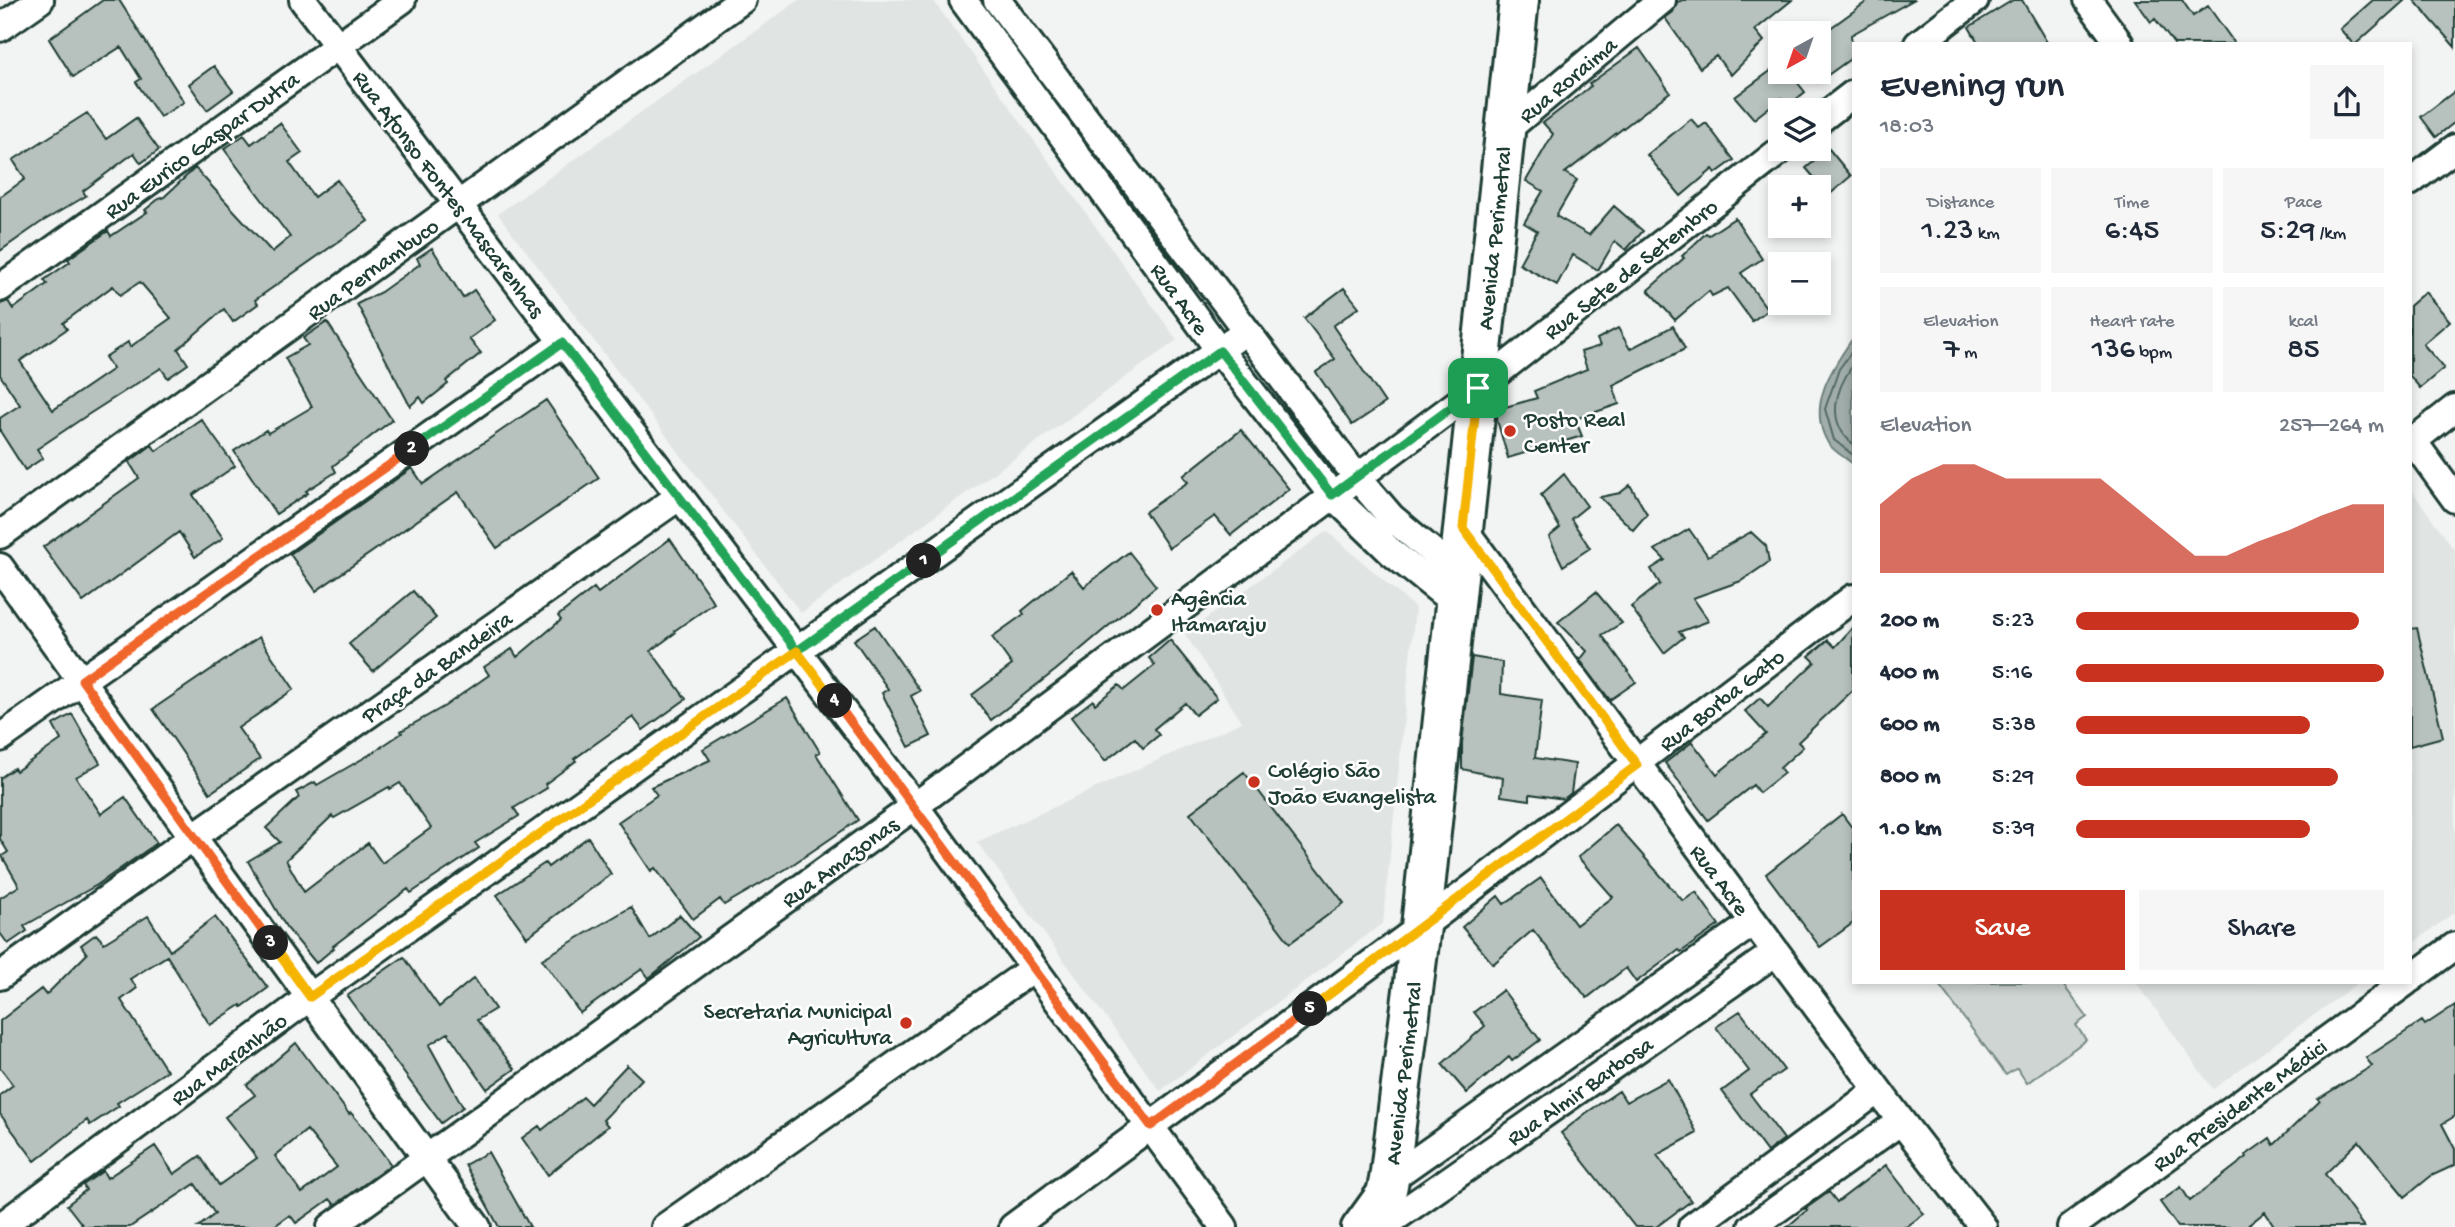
<!DOCTYPE html>
<meta charset="utf-8">
<style>
body{margin:0;font-family:"Gochi Hand",sans-serif;background:#f6f6f7;color:#1f2937;height:100vh;display:flex;flex-direction:column;font-size:26px;white-space:nowrap}
*{box-sizing:border-box;margin:0}
p{font-size:23px;color:#747a83}
.icon{flex:none;width:38px;height:38px;fill:none;stroke:currentColor;stroke-width:2;stroke-linecap:round;stroke-linejoin:round}
.map{position:relative;flex:1;overflow:hidden}
.details{position:absolute;left:1852px;top:42px;width:560px;height:942px;display:flex;flex-direction:column;background:#fff;border-radius:0px;box-shadow:0 4px 10px #0003}
.details>*{flex:none}
.needle{width:46px;rotate:220deg}
.fabs{position:absolute;left:1768px;top:21px;display:grid;gap:14px}
.fabs a{display:grid;place-items:center;width:63px;height:63px;border-radius:0px;background:#fff;box-shadow:0 4px 10px #0003;font-size:35px}
.pin{position:absolute;display:grid;place-items:center;width:60px;height:60px;color:#fff;margin:-30px;border-radius:14px;box-shadow:0 4px 10px #0006}
.km{position:absolute;width:35px;height:35px;margin:-18px;border-radius:50%;background:#222;color:#fff;font-size:19px;line-height:35px;text-align:center}
.round{display:grid;place-items:center;flex:none;width:74px;height:74px;border-radius:0px;background:#f6f6f7}
.headline{display:flex;align-items:center;justify-content:space-between;height:119px;padding:0 28px}
h1{font-size:38px;font-weight:600;line-height:52px}
.stats{display:grid;grid-template-columns:repeat(3,1fr);gap:10px;height:119px;padding:7px 28px}
.stats div{display:grid;align-content:center;border-radius:0px;background:#f6f6f7;text-align:center}
.stats b{font-size:30px;font-weight:600}
.stats small{font-size:19px;font-weight:400}
.stats p{font-size:19px}
.chart{height:196px;padding:14px 28px}
.chart p{display:flex;justify-content:space-between}
.chart svg{width:100%;height:126px;margin-top:7px;fill:#c8321e;opacity:.7}
.cta{display:flex;gap:14px;margin-top:auto;padding:14px 28px}
.cta a{flex:1;height:80px;border-radius:0px;background:#c8321e;color:#fff;font-size:28px;font-weight:600;line-height:80px;text-align:center}
.cta a+a{background:#f6f6f7;color:#1f2937}
ul{padding:0 28px;list-style:none;font-size:23px}
li{display:grid;grid-template-columns:112px 84px 1fr;align-items:center;height:52px}
li i{height:18px;border-radius:9px;background:#c8321e}
.map>svg:first-child{display:block}
.built{fill:#e0e4e3}
.green{fill:#ced5d3;stroke:#768984;stroke-width:2}
.water{fill:#a1adaa;stroke:#6d807b;stroke-width:2}
.lines{fill:none;stroke-linecap:round;stroke-linejoin:round}
.shore{stroke:#536a63;stroke-width:2}
.building{fill:#b7c1bd;stroke:#1f3d34;stroke-width:2;fill-rule:evenodd}
.street-casing{stroke:#1f3d34;stroke-width:32}
.primary-casing{stroke:#1f3d34;stroke-width:44}
.street{stroke:#fff;stroke-width:26}
.primary{stroke:#fff;stroke-width:38}
.split-1-casing{stroke:#fff;stroke-width:14}
.split-2-casing{stroke:#fff;stroke-width:14}
.split-3-casing{stroke:#fff;stroke-width:14}
.split-4-casing{stroke:#fff;stroke-width:14}
.split-5-casing{stroke:#fff;stroke-width:14}
.split-6-casing{stroke:#fff;stroke-width:14}
.split-1{stroke:#22a559;stroke-width:9}
.split-2{stroke:#22a559;stroke-width:9}
.split-3{stroke:#f0652b;stroke-width:9}
.split-4{stroke:#f5b400;stroke-width:9}
.split-5{stroke:#f0652b;stroke-width:9}
.split-6{stroke:#f5b400;stroke-width:9}
.poi-dot{fill:#c8321e;stroke:#fff;stroke-width:2.5}
.labels{text-anchor:middle;stroke-width:5;stroke-linejoin:round;paint-order:stroke}
.street-label{font-size:23px;fill:#1f3d34;stroke:#fff}
.poi-label{font-size:23px;fill:#1f3d34;stroke:#fff;text-anchor:start}
</style>
<div class="map">
<svg width="2455" height="1227" viewBox="0 0 2455 1227">
<rect width="100%" height="100%" fill="#f2f3f3"/>
<filter id="ink" filterUnits="userSpaceOnUse"><feTurbulence type="fractalNoise" baseFrequency=".0143" numOctaves="2"/><feDisplacementMap in="SourceGraphic" scale="14" xChannelSelector="R" yChannelSelector="G"/><feConvolveMatrix kernelMatrix="1 2 1 2 8 2 1 2 1" color-interpolation-filters="sRGB"/></filter>
<g filter="url(#ink)">
<path class="built" d="M799,0h134l244,340 -376,273 -303,-399z
M2410,488l45,63v361l-45,33z
M1327,531l88,77 -32,315 -223,168 -183,-249 265,-120 -57,-88z
M2136,982h223l-146,107z"/>
<path class="green" d="M1937,982h124l26,35 -11,8 10,15 -59,43 -10,-15 -11,7z"/>
<path class="water" d="M1853,338v126c-7,-6 -20,-13 -25,-21 -22,-37 4,-75 25,-105z"/>
<g class="lines">
<path class="shore" d="M1853,350l-14,19 -14,40 9,31 19,15
M1853,365c-18,25 -27,57 0,79"/>
</g>
<path class="building" d="M103,0h16l65,102 -24,15 -24,-35 5,-3 -20,-32 -48,30 -24,-38z
M1683,0h109l-37,30 9,11 -33,34 -15,-19 -16,12 -35,-50 8,-6 4,-10z
M1869,0h44l-62,35 2,22 -35,25v-45z
M2013,0h9l26,44h-69l-10,-17z
M2135,0h47l11,16 15,-10 27,38h-61l-19,-25 -4,3z
M2373,0h32l-49,44h-3l-13,-15z
M2414,0h41v47z
M1639,48l31,44 -105,81 12,7 -21,36 33,19 25,-29 29,25 -17,19 -11,-9 -17,29 -25,-15 -16,30 -38,-21 18,-33 -13,-8 19,-32 -17,-10 27,-47 -10,-11 48,-37 -2,-2z
M1780,64v8h9l16,20 -17,14 -7,-8 -27,21 -19,-22z
M214,66l19,25 -26,19 -18,-26z
M2455,91v31l-19,15 -15,-20z
M87,113l19,26 30,-21 23,32 -18,13 -7,-10 -51,38 3,5 -46,27 -40,28v-54l25,-18 -12,-19z
M1691,119l8,9 7,-5 28,37 -18,13 -3,-4 -32,27 -34,-41z
M280,123l22,30 -13,9 25,35 23,-17 31,41 -113,79 3,4 -25,18 -9,-13 -46,40 10,15 -20,14 -7,-10 -75,48 -49,33 6,9 -18,12 -25,-39v-13l20,-13 -20,-30v-71l8,-3 5,8 34,-25 -3,-4 26,-18 -2,-3 40,-28 3,5 36,-24 -2,-2 16,-13 2,1 32,-30 77,84 18,-15 -66,-88 20,-14 7,9zM140,282l31,36 -41,29 -2,-5 -23,15 8,12 -60,41 -33,-49 47,-32 -4,-6 50,-37 7,9z
M1829,149l22,27 -22,19 -23,-27z
M1735,218l27,41 -21,14 27,37 -16,11 -24,-33 -16,8 -3,-5 -34,29 -27,-30 36,-32 -2,-2 24,-23 3,2z
M432,248l31,50 11,-8 21,30 -26,19 12,14 -35,28 2,3 -24,19 -4,-6 -10,9 -53,-102 24,-12 39,-28 -3,-6z
M1344,288l15,19 -26,19 52,77 -33,22 -36,-53 19,-13 -31,-41z
M2425,292l25,29 -27,23 21,24 -24,20 -10,-12v-71z
M327,322l65,98 -59,46 3,6 -30,19 2,2 -32,21 -42,-63 32,-21 2,3 44,-26 -27,-49 23,-13 -5,-7z
M1673,326l12,23 -72,36 6,19 -44,15 7,17 -74,22 -11,-38 1,-11 39,-11 -3,-7 53,-22 -6,-17 19,-6 -3,-7 21,-11 12,21z
M546,400l53,78 -102,70 -39,-56 -142,99 -26,-37 122,-86 11,16z
M201,419l34,47 -42,29 30,43 -28,19 -16,-25 -96,70 -40,-55 96,-69 -10,-16 23,-17 4,6z
M1241,430l48,59 -58,46 -16,-19 -46,32 -24,-36 43,-30 -5,-6z
M1564,474l23,32 -16,13 19,29 -27,18 -14,-29 11,-9 -19,-33z
M1630,485l17,29 -14,16 -33,-33 20,-4z
M1689,529l19,27 43,-24 15,14 3,16 -28,19 -48,17 16,23 -30,11 5,5 -20,16 -33,-46 29,-23 -9,-15 14,-9 -10,-10z
M670,539l44,64 -40,28 1,2 -24,18 35,48 -43,31 -10,-13 -59,42 2,2 -31,23 2,4 -33,20 5,8 -44,27 4,5 -68,45 -3,-4 -75,57 1,2 -18,15 -30,-36 -38,-66 32,-19 -14,-14 33,-31 -3,-5 19,-10 2,3 52,-30 33,-22 -1,-2 44,-25 44,-31 -5,-8 28,-18 5,8 44,-37 -3,-4 36,-28 4,5zM400,783l31,45 -49,35 -14,-20 -64,49 -18,-32 46,-44 2,2 55,-31 1,2z
M1129,552l27,34 -100,84 -65,50 -19,-25 40,-30 -20,-28 32,-23 -2,-3 49,-40 13,16z
M413,591l23,27 -63,53 -24,-27z
M1596,592l26,31 -20,12 34,47 -26,18 -30,-40 7,-9 -29,-29z
M875,626l45,65 -9,5 20,40 -22,11 -27,-54 6,-4 -34,-49z
M1853,627v63l-55,52 5,5 -23,21 4,5 -25,20 -6,-8 -45,35 -43,-57 27,-21 25,32 49,-40 -21,-23 15,-13 8,9 47,-45 -6,-6 19,-16 7,7z
M2417,628l26,109 -33,9v-117z
M259,637l35,52 -56,39 22,31 -50,34 -57,-84z
M1170,640l47,58 -22,17 -10,-12 -31,26 5,6 -16,13 -8,-10 -30,23 -34,-44 22,-17 2,4 24,-19 5,5 31,-25 -6,-7z
M1472,657l30,5 -1,32 41,6 -7,58 40,6 -4,29 -7,6 -34,-5v6l-29,-4 2,-18 -41,-9v-26z
M787,698l33,54 -4,2 42,66 -72,49 -62,36 -4,-6 -27,20 -38,-51 -4,3 -33,-49 39,-27 -6,-8 59,-27 -7,-11z
M72,714l28,49 -24,14 25,37 24,-17 32,46 -60,42 -73,41 3,5 -19,13 -8,-11v-35l19,-12 -17,-30 6,-4 -8,-13v-61l14,-10 2,3 45,-31 -8,-15z
M1244,772l100,131 -54,40 -100,-130z
M1842,814l11,15v94l-33,24 -54,-73z
M1616,825l67,76 13,-9 23,33 -38,27 -2,-2 -43,32 -10,-14 -39,30 -54,-68 -40,34 -31,-37 36,-31 6,8 37,-26 35,47 37,-28 -35,-40z
M588,837l23,37 -84,63 -30,-42 48,-32 3,4z
M631,907l19,32 30,-24 19,22 -50,41 -7,-9 -62,44 -38,-54z
M148,916l22,35 45,-34 53,71 -26,19 -1,-2 -31,20 -43,-69 -37,23 7,9 -16,12 46,71 -50,32 2,3 -29,19 -3,-5 -52,41 -35,-47v-19l13,-10 -13,-17v-47l41,-32 5,6 41,-41 -6,-9 15,-11 8,9z
M404,957l35,50 35,-29 21,31 -18,11 38,49 -28,20 -39,-56 -19,12 34,62 -22,16 -94,-127z
M1503,990l37,50 -28,21 -3,-4 -42,36 -25,-29 43,-38 -11,-14z
M2455,1005v111l-13,8 13,25v16l-24,11 -26,21 -46,-56 -34,33 39,53h-89l-10,-15 -19,15h-68l-18,-25 21,-15 9,14 57,-44 -1,-2 24,-17 4,7 46,-44 -2,-2 54,-33 -6,-8 56,-37 3,4z
M1740,1011l44,59 -34,24 34,45 -17,13 -45,-61 27,-20 -33,-44z
M296,1043l53,71 2,-1 15,17 25,35 -56,40 -5,-6 -34,24 -6,-8 -17,12h-75l17,-13 -20,-30 -65,43h-46l-17,-22 19,-15 -3,-5 20,-14 4,7 48,-32 19,28 26,-18 19,29 38,-27 -32,-41 30,-22 -8,-10zM307,1130l30,37 -35,26 -27,-37z
M627,1065l15,14 -39,41 5,6 -60,49 -26,-37 17,-12 3,4 41,-33 7,7z
M1668,1079l29,54 -40,22 34,46 -35,26h-21l-74,-94 25,-20 33,-22 7,11z
M488,1152l42,75h-31l-34,-62z
M1886,1165l38,49 -18,13h-119l20,-17 -2,-1 24,-17 8,10z"/>
<g class="lines">
<defs>
<path id="street" d="M303,0l612,806 309,421
M963,0l257,351 112,144 59,57 64,51
M997,0l359,476 35,41 67,56
M2088,0l32,44
M0,28l40,-28
M1918,44l57,-44
M1818,121l35,-27
M1505,131l157,-131
M2410,182l45,-34
M0,288l402,-288
M2410,437l45,62
M2413,441l42,-33
M1463,528l438,593 82,106
M0,535l742,-535
M0,567l193,270 284,390
M0,738l562,-395
M0,976l193,-139 487,-341
M2410,979l45,-33
M0,1227l310,-230 936,-666
M331,1227l584,-421 563,-418 304,-239
M665,1227l369,-259
M1013,1227l408,-300 432,-329
M1355,1227l34,-47 365,-258
M1382,1227l394,-275
M1692,1227l186,-137
M1752,1227l149,-106
M2071,1227l335,-245"/>
<path id="primary" d="M1379,1227l10,-47 32,-253 98,-927"/>
</defs>
<use href="#street" class="street-casing"/>
<use href="#primary" class="primary-casing"/>
<use href="#street" class="street"/>
<use href="#primary" class="primary"/>
</g>
</g>
<g class="lines" filter="url(#ink)">
<defs>
<path id="split-1" d="M924,561l296,-210 112,144 146,-107"/>
<path id="split-2" d="M412,449l150,-106 235,308 127,-90"/>
<path id="split-3" d="M271,943l-189,-263 330,-231"/>
<path id="split-4" d="M271,943l39,54 487,-346 38,50"/>
<path id="split-5" d="M835,701l316,425 159,-117"/>
<path id="split-6" d="M1310,1009l327,-244 -174,-237 15,-140"/>
</defs>
<use href="#split-1" class="split-1-casing"/>
<use href="#split-2" class="split-2-casing"/>
<use href="#split-3" class="split-3-casing"/>
<use href="#split-4" class="split-4-casing"/>
<use href="#split-5" class="split-5-casing"/>
<use href="#split-6" class="split-6-casing"/>
<use href="#split-1" class="split-1"/>
<use href="#split-2" class="split-2"/>
<use href="#split-3" class="split-3"/>
<use href="#split-4" class="split-4"/>
<use href="#split-5" class="split-5"/>
<use href="#split-6" class="split-6"/>
</g>
<g class="poi-dot">
<circle cx="1510" cy="431" r="7"/>
<circle cx="1157" cy="610" r="7"/>
<circle cx="1254" cy="782" r="7"/>
<circle cx="906" cy="1023" r="7"/>
</g>
<g class="labels">
<g class="street-label">
<text transform="translate(1567 79) rotate(-40)" y="8">Rua Roraima</text>
<text transform="translate(201 144) rotate(-36)" y="8">Rua Eurico Gaspar Dutra</text>
<text transform="translate(450 193) rotate(53)" y="8">Rua Afonso Fontes Mascarenhas</text>
<text transform="translate(1493 238) rotate(-84)" y="8">Avenida Perimetral</text>
<text transform="translate(372 268) rotate(-36)" y="8">Rua Pernambuco</text>
<text transform="translate(1630 268) rotate(-38)" y="8">Rua Sete de Setembro</text>
<text transform="translate(1181 298) rotate(54)" y="8">Rua Acre</text>
<text transform="translate(436 666) rotate(-35)" y="8">Praça da Bandeira</text>
<text transform="translate(1721 699) rotate(-38)" y="8">Rua Borba Gato</text>
<text transform="translate(839 861) rotate(-36)" y="8">Rua Amazonas</text>
<text transform="translate(1721 879) rotate(53)" y="8">Rua Acre</text>
<text transform="translate(228 1058) rotate(-37)" y="8">Rua Maranhão</text>
<text transform="translate(1402 1073) rotate(-83)" y="8">Avenida Perimetral</text>
<text transform="translate(1579 1090) rotate(-35)" y="8">Rua Almir Barbosa</text>
<text transform="translate(2239 1104) rotate(-36)" y="8">Rua Presidente Médici</text>
</g>
<g class="poi-label">
<text x="1524" y="426">Posto Real<tspan x="1524" dy="26">Center</tspan></text>
<text x="1171" y="605">Agência<tspan x="1171" dy="26">Itamaraju</tspan></text>
<text x="1268" y="777">Colégio São<tspan x="1268" dy="26">João Evangelista</tspan></text>
<text x="892" y="1018" text-anchor="end">Secretaria Municipal<tspan x="892" dy="26">Agricultura</tspan></text>
</g>
</g>
</svg>
<div class="fabs">
<a><svg class="needle" viewBox="-14 -14 28 28"><path d="M0-13l5 13h-10z" fill="#e53935"/><path d="M0 13l5-13h-10z" fill="#747a83"/></svg></a>
<a><svg class="icon" aria-label="layers" viewBox="0 0 24 24"><path d="M12 4l9 5-9 5-9-5zM3 14l9 5 9-5"/></svg></a>
<a>+</a>
<a>−</a>
</div>
<div class="pin" style="left:1478px;top:388px;background:#1e9e55"><svg class="icon" aria-label="arrive" viewBox="0 0 24 24"><path d="M6 21V4h12l-3 4 3 4H6"/></svg></div>
<b class="km" style="left:924px;top:561px">1</b>
<b class="km" style="left:412px;top:449px">2</b>
<b class="km" style="left:271px;top:943px">3</b>
<b class="km" style="left:835px;top:701px">4</b>
<b class="km" style="left:1310px;top:1009px">5</b>
<section class="details">
<div class="headline"><div><h1>Evening run</h1><p>18:03</p></div><a class="round"><svg class="icon" aria-label="share" viewBox="0 0 24 24"><path d="M12 15V3M7 8l5-5 5 5M5 13v7h14v-7"/></svg></a></div>
<div class="stats">
<div><p>Distance</p><b>1.23<small> km</small></b></div>
<div><p>Time</p><b>6:45</b></div>
<div><p>Pace</p><b>5:29<small> /km</small></b></div>
</div>
<div class="stats">
<div><p>Elevation</p><b>7<small> m</small></b></div>
<div><p>Heart rate</p><b>136<small> bpm</small></b></div>
<div><p>kcal</p><b>85</b></div>
</div>
<div class="chart"><p><span>Elevation</span>257–264 m</p>
<svg viewBox="0 0 160 44" preserveAspectRatio="none"><path d="M0 44V20L10 11L20 6L30 6L40 11L50 11L60 11L70 11L80 20L90 29L100 38L110 38L120 33L130 29L140 24L150 20L160 20V44z"/></svg>
</div>
<ul>
<li><b>200 m</b>5:23<i style="width:92%"></i></li>
<li><b>400 m</b>5:16<i style="width:100%"></i></li>
<li><b>600 m</b>5:38<i style="width:76%"></i></li>
<li><b>800 m</b>5:29<i style="width:85%"></i></li>
<li><b>1.0 km</b>5:39<i style="width:76%"></i></li>
</ul>
<div class="cta"><a>Save</a><a>Share</a></div>
</section>
</div>
